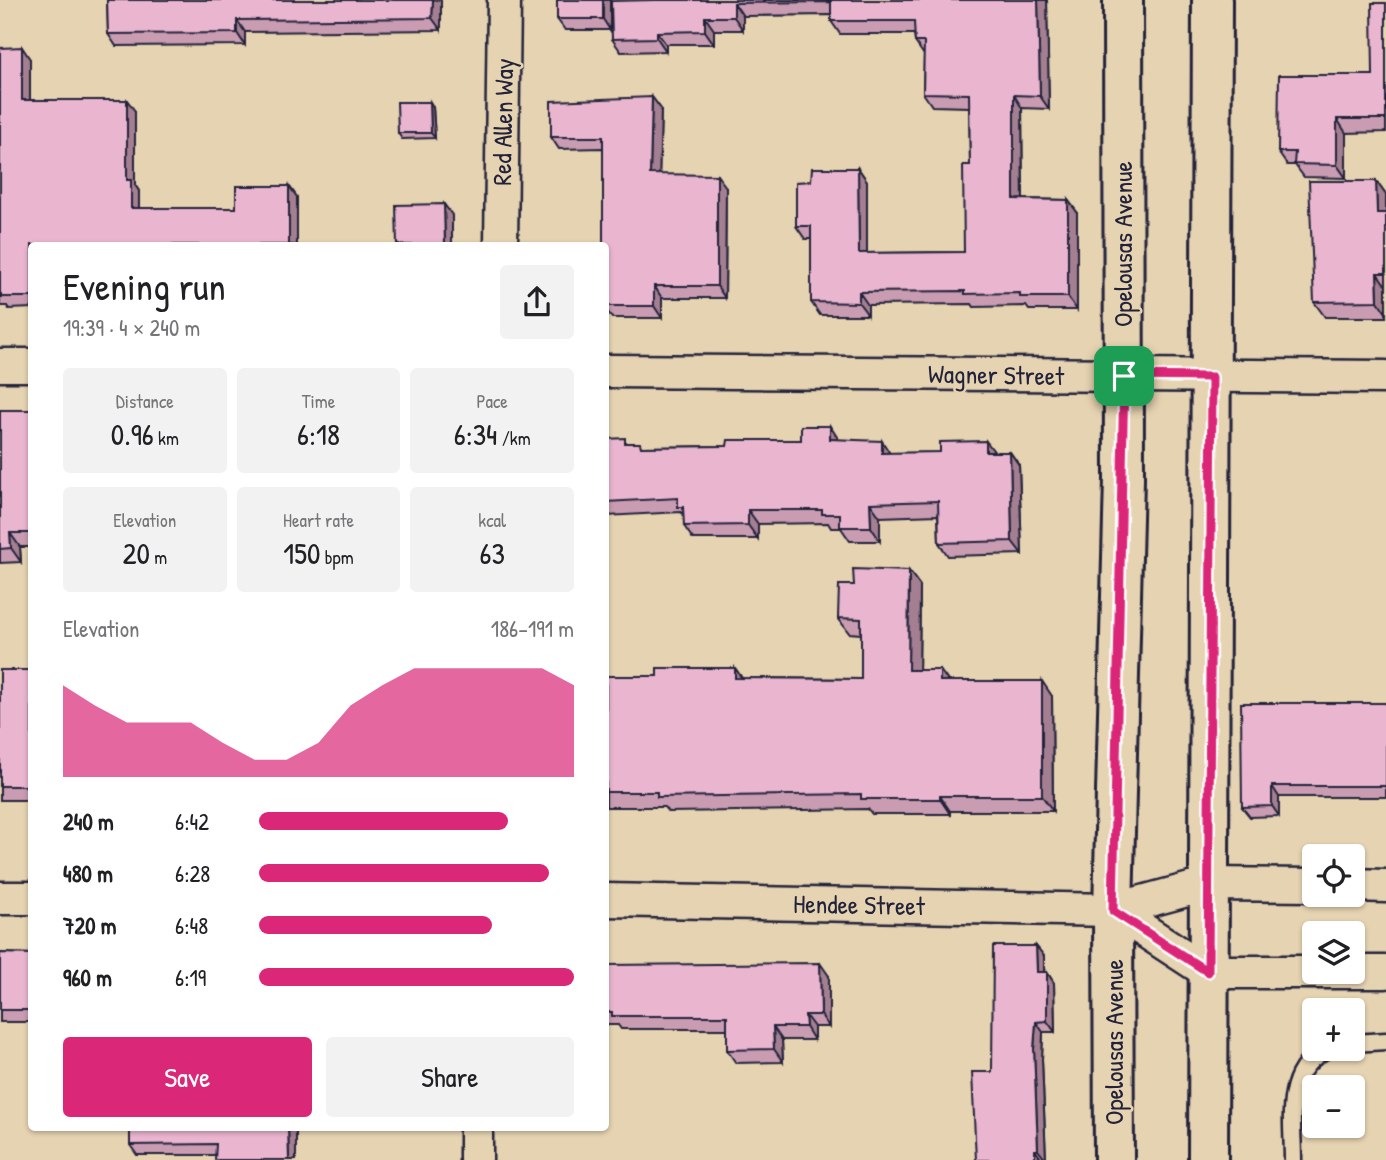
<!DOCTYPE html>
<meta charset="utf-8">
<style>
body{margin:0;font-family:"Patrick Hand",sans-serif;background:#f2f2f2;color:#202124;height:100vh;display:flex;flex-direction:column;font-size:26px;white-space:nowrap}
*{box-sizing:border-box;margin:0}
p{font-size:23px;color:#757577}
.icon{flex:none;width:38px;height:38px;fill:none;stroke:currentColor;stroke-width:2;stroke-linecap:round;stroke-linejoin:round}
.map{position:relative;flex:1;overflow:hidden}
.side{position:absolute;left:28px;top:242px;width:581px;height:889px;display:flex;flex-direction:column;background:#fff;border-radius:7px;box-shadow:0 2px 5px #0004}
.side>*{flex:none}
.tools{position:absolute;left:1302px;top:844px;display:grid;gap:14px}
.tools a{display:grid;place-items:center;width:63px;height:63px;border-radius:7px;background:#fff;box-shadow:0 2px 5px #0004;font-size:35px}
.pin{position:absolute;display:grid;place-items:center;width:60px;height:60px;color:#fff;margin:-30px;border-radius:14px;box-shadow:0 4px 10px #0006}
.round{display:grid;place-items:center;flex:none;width:74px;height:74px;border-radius:7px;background:#f2f2f2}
.head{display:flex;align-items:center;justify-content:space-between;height:119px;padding:0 35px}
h1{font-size:38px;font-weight:600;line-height:52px}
.figures{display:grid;grid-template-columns:repeat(3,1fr);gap:10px;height:119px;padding:7px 35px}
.figures div{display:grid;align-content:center;border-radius:7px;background:#f2f2f2;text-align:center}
.figures b{font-size:30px;font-weight:600}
.figures small{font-size:19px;font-weight:400}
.figures p{font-size:19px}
.chart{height:196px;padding:14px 35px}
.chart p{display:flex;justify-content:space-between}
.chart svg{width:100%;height:126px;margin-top:7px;fill:#db2777;opacity:.7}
.primary-button{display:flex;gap:14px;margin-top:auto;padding:14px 35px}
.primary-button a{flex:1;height:80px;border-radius:7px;background:#db2777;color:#fff;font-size:28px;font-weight:600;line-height:80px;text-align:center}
.primary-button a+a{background:#f2f2f2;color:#202124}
ul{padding:0 35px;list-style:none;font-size:23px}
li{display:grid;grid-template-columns:112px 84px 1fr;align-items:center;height:52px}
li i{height:18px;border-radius:9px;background:#db2777}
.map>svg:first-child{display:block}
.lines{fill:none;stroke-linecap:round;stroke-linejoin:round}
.lane-casing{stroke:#22223b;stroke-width:21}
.street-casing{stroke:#22223b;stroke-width:37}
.secondary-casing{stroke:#22223b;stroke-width:44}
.lane{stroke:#e6d3b1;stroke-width:16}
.street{stroke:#e6d3b1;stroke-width:32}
.secondary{stroke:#e6d3b1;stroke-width:38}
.wall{fill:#c99cb2;stroke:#22223b;stroke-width:2}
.shaded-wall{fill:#a47f91;stroke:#22223b;stroke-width:2}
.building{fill:#eab5cf;stroke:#22223b;stroke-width:2}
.route-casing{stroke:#fff;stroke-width:14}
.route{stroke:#db2777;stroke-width:9}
.labels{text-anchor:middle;stroke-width:5;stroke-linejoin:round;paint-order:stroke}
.street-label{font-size:26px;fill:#22223b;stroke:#e6d3b1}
</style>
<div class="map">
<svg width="1386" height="1160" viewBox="0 0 1386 1160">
<rect width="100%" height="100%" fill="#e6d3b1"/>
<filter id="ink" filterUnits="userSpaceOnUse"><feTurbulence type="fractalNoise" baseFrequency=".0143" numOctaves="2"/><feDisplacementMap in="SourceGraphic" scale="14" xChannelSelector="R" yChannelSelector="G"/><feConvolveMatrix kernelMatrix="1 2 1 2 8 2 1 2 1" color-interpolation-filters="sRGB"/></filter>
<g filter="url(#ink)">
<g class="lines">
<defs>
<path id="lane" d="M1353,1043l33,-2
M1293,1160c0,-43 -11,-90 36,-112"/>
<path id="street" d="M501,245l3,-245
M0,365h32
M606,371l780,6
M1353,885l33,1
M0,898h32
M606,900l507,10 96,-26 105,1
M1113,910l95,62h178
M476,1127v33"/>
<path id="secondary" d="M1114,1160l-1,-250 11,-431 -1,-479
M1208,1160l4,-1160"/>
</defs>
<use href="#lane" class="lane-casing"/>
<use href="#street" class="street-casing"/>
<use href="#secondary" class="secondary-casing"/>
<use href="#lane" class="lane"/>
<use href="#street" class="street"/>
<use href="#secondary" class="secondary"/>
</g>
<path class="wall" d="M107,0h334v30l-196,2v13l-129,1 -8,-12z
M557,0h53v30h-45l-8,-11z
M655,0h392l2,109 -27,-1 1,91 45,1 9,12v98h-48l-3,-4 -52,1 -2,-3 -104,1v10h-48l-9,-13v-63h-6l-9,-13 15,-45 47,-13 9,13v72l97,-1 6,-87 -1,-58 -37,-1 -9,-13 1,-38 -9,-13 -1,-8h-74l-9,-13v-6l-88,1v14h-29v14h-48v7l-45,1 -9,-13z
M1386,3v129l-40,1v45l-42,-1 -9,-12h-8l-9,-13 95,-77z
M0,48l30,11v41l105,11v74l4,6v17h97l53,-22 8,11v48h-265v63l-23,1 -2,-3h-7z
M652,97l9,12 -2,66 67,12 -1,111h-63v20h-50l-6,-9 -3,-161 -44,1 -8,-12z
M430,102l3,5 2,31 -33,1 -4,-6z
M1376,181l10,14v122h-61l-11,-15z
M0,410h32v137h-12l1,15 -21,1z
M606,439l37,8 84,-1 112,-6 51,13 120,-1 9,13 3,89 -74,2 -9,-13 -1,-28 -58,2v24h-30l-9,-13h-10l-3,-5 -70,1v15h-65l-9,-13v-10l-3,-4 -75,4z
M909,571l11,15 -1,84 29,11 104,15 1,115h-103v3h-78l-4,-5 -200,3 -4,-5h-58v-131h51l78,-8 7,10 119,1v-45l-12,-1 -11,-15 16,-33z
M0,670h32v130h-32z
M1386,703v94h-107v19l-29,1 -8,-10z
M1036,946l8,10v16h3l7,11 1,49h-12l-1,27 4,101h-70l16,-88z
M0,953l32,1v68h-32z
M606,965l223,11v51h-15v13h-32l1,22 -47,1 -9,-13v-21h-106l-3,-4h-12z
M130,1127h166v33l-81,-5h-78l-7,-10z"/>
<path class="shaded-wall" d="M433,0h8v30l-9,-12z
M603,0h7v30l-7,-11z
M1038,0h9l2,109 -9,-13z
M734,3l9,13v14l-9,-13z
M705,17l9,13v14l-9,-13z
M237,20l8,12v13l-8,-12z
M657,32l9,12v7l-9,-13z
M22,47l8,12v52l-8,-11z
M1014,95l8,13 1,104 -9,-13z
M652,97l9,12 -2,77 -9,-12z
M127,100l8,11v74l4,6v28l-8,-11 -4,-28z
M430,102l3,5 2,31 -4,-5z
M1337,119l9,14v45l-9,-13z
M858,168l9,13v84l-8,-12z
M717,175l9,12 -1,111 -8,-12z
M1376,181l10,14v31l-9,-13z
M289,186l8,11v48h-8z
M1068,200l9,12v98l-9,-13z
M444,204l8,11v30h-7z
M1377,273l9,13v27l-8,-12z
M654,286l8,12v20l-8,-12z
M859,292l9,13v10l-9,-12z
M830,426l9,14 -9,-1z
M882,441l9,14 -9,-2z
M986,441l10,13 -10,-2z
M1010,452l9,13 3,89 -10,-13z
M870,503l10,14v24l-9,-14z
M748,510l10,14v15l-10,-14z
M10,533l10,14 1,15 -10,-14z
M909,571l11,15 -1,99 -11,-15z
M735,668l10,15 -10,-5z
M940,670l11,15 -11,-4z
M1042,681l10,15 1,115 -11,-15z
M1272,786l7,11v19l-7,-10z
M940,796l10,15v3l-10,-15z
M1036,946l8,10v27l-7,-11z
M820,963l9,13v51l-8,-12z
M1047,972l7,11 1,49 -8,-11z
M805,1015l9,12v13l-8,-13z
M1036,1022l7,10 -1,27 4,101 -8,-10 -4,-101z
M773,1027l9,13 1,22 -9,-13z
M288,1127h8v33h-7z
M1035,1150l7,10h-7z"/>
<path class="building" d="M107,0h326l-1,18 -195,2v13l-129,1z
M557,0h46v19h-46z
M655,0h383l2,96 -26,-1v104l54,1v97h-48v-4l-55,1v-3l-106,1v11l-48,-1v-76h-15v-44l15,-1 1,-13h46l1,85 105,-1 -1,-87h7l-1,-71 -46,-1 1,-51h-9l-1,-21h-83v-19l-97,1v14h-29v14l-48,1v6l-45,1 -1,-38z
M1372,3h14v116h-49v46l-43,-1 1,-12h-17l1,-77h94z
M22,47v53h105v80h4v28h105v-22h53v59h-257v52h-31v-3h-1v-246z
M652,97l-2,77 67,1v111h-63v20h-48v-61h-3v-108h-52v-36z
M397,102h33l1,31h-33z
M1309,181h67l1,32h9v60h-9l1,28 -64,1z
M444,204l1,41h-48l-1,-40z
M0,410h32v123h-22l1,15 -11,1z
M801,426h29v13l52,2v12l58,-1v-10l46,-1v11h24l2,89 -73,2 -1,-42 -68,2 1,24h-31v-13h-18v-4h-74v15l-64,1 -1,-19h-5v-9l-72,4v-63l19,-1v5h15l1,4 86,-1 1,-6h73z
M853,569l56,2 -1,99h32v11h102v115h-102v3h-79v-5l-204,3v-5h-51v-116h51v-8h78v10l126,1v-60l-23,-1 1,-33h15z
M0,670h32v116h-32z
M1241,703h145v83h-114v20l-30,1z
M993,946h43l1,26h10v49l-11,1 -2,27 4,101h-3v10h-59l-4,-88h20z
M0,953l32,1v56h-32z
M820,963l1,52h-16l1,12h-33l1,22 -47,1v-34h-115v-4h-6v-47z
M130,1127h158l1,33h-74l1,-16 -86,1z"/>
</g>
<g class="lines" filter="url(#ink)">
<defs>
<path id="route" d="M1124,376l88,1 -4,595 -95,-61z"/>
</defs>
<use href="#route" class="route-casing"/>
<use href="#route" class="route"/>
</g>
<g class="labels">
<g class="street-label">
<text transform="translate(503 122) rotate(-89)" y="9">Red Allen Way</text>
<text transform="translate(1123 244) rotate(-90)" y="9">Opelousas Avenue</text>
<text transform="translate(996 375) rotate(1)" y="9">Wagner Street</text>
<text transform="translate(859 905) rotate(1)" y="9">Hendee Street</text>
<text transform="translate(1114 1042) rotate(-90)" y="9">Opelousas Avenue</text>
</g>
</g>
</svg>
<div class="tools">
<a><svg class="icon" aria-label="locate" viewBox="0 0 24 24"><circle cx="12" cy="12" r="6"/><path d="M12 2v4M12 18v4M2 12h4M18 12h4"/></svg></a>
<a><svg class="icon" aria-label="layers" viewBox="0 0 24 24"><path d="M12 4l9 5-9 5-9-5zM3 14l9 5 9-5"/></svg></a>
<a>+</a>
<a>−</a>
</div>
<div class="pin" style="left:1124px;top:376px;background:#1e9e55"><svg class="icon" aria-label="arrive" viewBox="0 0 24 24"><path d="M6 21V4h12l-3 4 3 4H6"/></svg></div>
<section class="side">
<div class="head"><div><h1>Evening run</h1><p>19:39 · 4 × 240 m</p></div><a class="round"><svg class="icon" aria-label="share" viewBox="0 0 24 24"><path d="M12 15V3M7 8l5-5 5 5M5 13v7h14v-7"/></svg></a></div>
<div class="figures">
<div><p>Distance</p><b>0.96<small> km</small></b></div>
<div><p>Time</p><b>6:18</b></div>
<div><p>Pace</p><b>6:34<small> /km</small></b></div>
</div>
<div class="figures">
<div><p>Elevation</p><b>20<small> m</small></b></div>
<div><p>Heart rate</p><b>150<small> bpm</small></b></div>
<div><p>kcal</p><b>63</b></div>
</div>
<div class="chart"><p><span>Elevation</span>186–191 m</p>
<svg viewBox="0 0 160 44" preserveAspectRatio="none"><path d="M0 44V12L10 19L20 25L30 25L40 25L50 32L60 38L70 38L80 32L90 19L100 12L110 6L120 6L130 6L140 6L150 6L160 12V44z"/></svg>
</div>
<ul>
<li><b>240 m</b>6:42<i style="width:79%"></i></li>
<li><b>480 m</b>6:28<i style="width:92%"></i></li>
<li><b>720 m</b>6:48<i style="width:74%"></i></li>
<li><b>960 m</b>6:19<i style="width:100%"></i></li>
</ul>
<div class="primary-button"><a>Save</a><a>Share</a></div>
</section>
</div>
